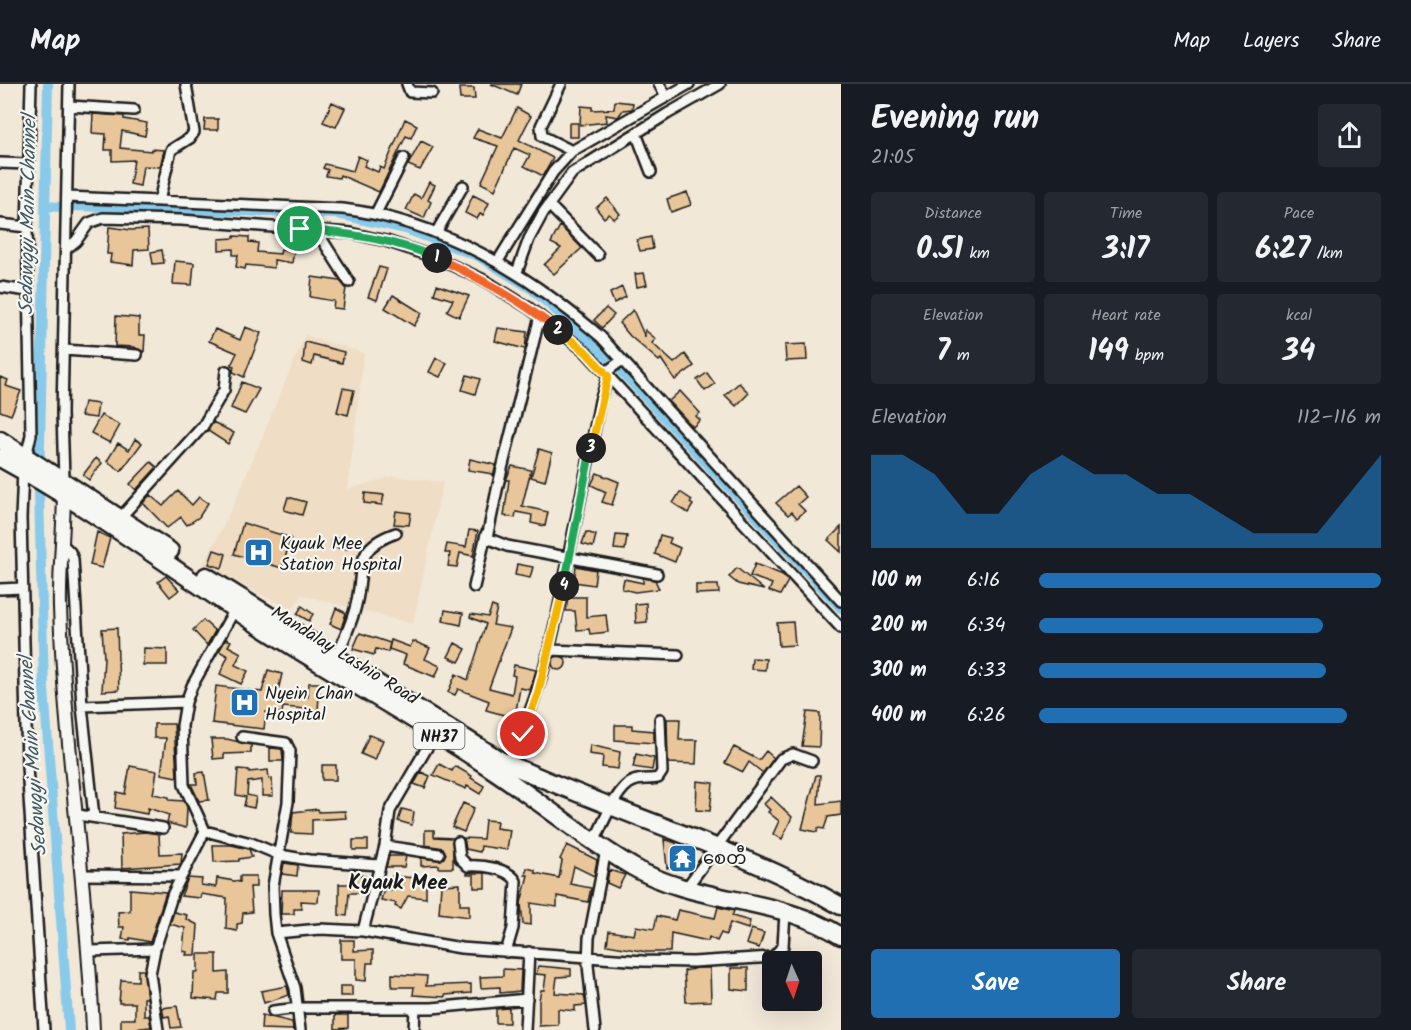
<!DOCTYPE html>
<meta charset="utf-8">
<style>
body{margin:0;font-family:Kalam,"Noto Sans Myanmar",sans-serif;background:#242831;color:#f1f3f6;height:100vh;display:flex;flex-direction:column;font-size:22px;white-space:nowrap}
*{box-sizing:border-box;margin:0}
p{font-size:20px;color:#9ea1a6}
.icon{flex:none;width:33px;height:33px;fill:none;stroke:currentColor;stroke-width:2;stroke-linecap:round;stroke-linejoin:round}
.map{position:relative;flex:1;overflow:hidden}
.side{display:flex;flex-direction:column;background:#171b24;width:570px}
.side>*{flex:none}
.needle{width:39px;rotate:177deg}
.tools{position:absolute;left:762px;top:867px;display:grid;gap:12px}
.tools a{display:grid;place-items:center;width:60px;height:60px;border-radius:6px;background:#171b24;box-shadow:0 6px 24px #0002;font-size:30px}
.pin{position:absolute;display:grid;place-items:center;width:51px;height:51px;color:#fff;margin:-26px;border:3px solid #fff;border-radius:50%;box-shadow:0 2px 6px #0007}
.km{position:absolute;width:30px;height:30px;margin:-15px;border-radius:50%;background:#222;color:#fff;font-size:16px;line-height:30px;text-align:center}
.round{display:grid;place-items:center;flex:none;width:63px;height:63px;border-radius:6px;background:#242831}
.summary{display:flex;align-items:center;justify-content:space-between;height:102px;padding:0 30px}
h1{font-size:33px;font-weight:600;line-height:45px}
.metrics{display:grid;grid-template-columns:repeat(3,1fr);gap:9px;height:102px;padding:6px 30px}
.metrics div{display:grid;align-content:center;border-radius:6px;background:#242831;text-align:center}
.metrics b{font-size:30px;font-weight:600}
.metrics small{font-size:16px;font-weight:400}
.metrics p{font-size:16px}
.chart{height:168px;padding:12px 30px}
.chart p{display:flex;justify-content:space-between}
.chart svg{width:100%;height:108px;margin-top:6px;fill:#1f6fb2;opacity:.7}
.primary-button{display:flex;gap:12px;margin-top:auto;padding:12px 30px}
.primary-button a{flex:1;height:69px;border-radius:6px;background:#1f6fb2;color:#fff;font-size:24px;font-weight:600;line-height:69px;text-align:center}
.primary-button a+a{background:#242831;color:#f1f3f6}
ul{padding:0 30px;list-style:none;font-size:20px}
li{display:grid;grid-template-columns:96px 72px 1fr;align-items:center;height:45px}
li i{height:15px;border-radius:8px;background:#1f6fb2}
header{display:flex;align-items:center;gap:36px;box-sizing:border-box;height:84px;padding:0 30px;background:#171b24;border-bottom:2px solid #363941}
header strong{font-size:28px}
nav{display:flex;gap:33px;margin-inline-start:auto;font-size:21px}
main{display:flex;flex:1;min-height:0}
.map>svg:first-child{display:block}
.built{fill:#efdec5}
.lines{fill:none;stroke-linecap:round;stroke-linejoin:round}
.canal{stroke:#89caea;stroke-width:10}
.building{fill:#e9c69a;stroke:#1c1c1c;stroke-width:1.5}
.street-casing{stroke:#1c1c1c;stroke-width:14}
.secondary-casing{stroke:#1c1c1c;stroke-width:16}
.highway-casing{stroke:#1c1c1c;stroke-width:21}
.street{stroke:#f6f6f2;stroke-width:9}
.secondary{stroke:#f6f6f2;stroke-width:12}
.highway{stroke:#f6f6f2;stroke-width:16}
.split-1-casing{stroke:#fff;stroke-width:12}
.split-2-casing{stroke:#fff;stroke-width:12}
.split-3-casing{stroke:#fff;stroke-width:12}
.split-4-casing{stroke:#fff;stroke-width:12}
.split-5-casing{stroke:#fff;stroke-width:12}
.split-1{stroke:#22a559;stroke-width:8}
.split-2{stroke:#f0652b;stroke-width:8}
.split-3{stroke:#f5b400;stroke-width:8}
.split-4{stroke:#22a559;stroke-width:8}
.split-5{stroke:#f5b400;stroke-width:8}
.labels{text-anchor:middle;stroke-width:4.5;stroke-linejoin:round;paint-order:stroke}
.shield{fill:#f6f6f2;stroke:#5d5d5c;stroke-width:1.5}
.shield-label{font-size:16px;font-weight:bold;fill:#1c1c1c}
.poi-label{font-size:18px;fill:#1c1c1c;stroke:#f6f6f2;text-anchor:start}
.street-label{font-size:18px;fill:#1c1c1c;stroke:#f6f6f2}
.water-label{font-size:20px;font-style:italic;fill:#425964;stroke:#f6f6f2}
.quarter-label{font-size:21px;font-weight:bold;fill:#1c1c1c;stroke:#f6f6f2}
</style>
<header>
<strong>Map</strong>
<nav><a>Map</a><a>Layers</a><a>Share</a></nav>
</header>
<main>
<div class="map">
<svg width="841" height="946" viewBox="0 0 841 946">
<rect width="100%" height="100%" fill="#f2e8d8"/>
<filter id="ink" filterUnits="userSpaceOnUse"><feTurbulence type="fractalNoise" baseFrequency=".0167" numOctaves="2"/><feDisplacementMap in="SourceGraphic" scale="12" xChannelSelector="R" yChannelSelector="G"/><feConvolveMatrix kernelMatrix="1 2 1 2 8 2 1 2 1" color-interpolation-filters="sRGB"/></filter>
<g filter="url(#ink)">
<path class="built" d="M305,251l59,18 -16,136 45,-13 50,6 -30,142 -111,-29 -10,15 -89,-45 30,-59z"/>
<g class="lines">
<path class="canal" d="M48,0l-9,406 5,198 25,342
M46,122l14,1
M70,122l268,8 68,15 72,27 54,33 78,70 231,249"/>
</g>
<path class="building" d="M491,0h30l-4,11z
M459,4h15l1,11h-15z
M615,17l18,2 -1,6 -9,1 -5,7 -12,-2 1,7 -27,3 1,-19 11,1v3l22,-1z
M332,18l13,6 -9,19 -13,-5z
M517,24l14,8 -12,24 34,18 -10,18 -19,-10 6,-11 -16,-7 -19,42 -14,-7 17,-37 -25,-8 5,-9 24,9z
M93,30l31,2v3l23,4 -2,13 -23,-5 -2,17 31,3v-2l13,1 -4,17 -17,-1 -3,20 -10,-2 4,-24 -22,1v-11h-7l1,-16 -14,-1z
M205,35h13v11h-14z
M405,35l12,6 -6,13 -5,-2 -27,56 -39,-17 -1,3 -13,-2 2,-6 -5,-2 2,-4 28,7 5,-15 9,4 -3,6 14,6 2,-5 4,2z
M569,39h9v14h-9z
M421,57l12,6 -13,23 -12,-5z
M429,98l6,3 -7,15 3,2 -7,16 -18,-8 8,-16 7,4z
M687,108l4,13 -20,7 -4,-13z
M473,111l16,8 -6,12 -3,-1 -3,5 -12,-6z
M607,114l13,16 -6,5 -5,-5 -5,4 -8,-10z
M560,142l22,22 -28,26 -10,-9 17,-17 -10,-5z
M109,143l22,3 17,-1 1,20 -15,1 -1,15 -23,-3 1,-8h-4z
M234,152l15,1v5l9,1 -1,9 23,2 1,-5 13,2 -2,12 -18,-3v8l-28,-3 -1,4 -9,-2 2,-12h-5v-6l-14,1v-11l15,-1z
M651,153l2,12 -13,2 -3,-11z
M162,166l2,13 -11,1 -2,-12z
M175,177l19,2 -2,22 -19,-1z
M379,183l8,2 -10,31 -9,-3z
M644,189l3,12 -10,2 -2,-13z
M312,193l28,4 6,7 -3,21 -10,-1 1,-7 -24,-4z
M437,201l32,11 -10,21 -12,-6 6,-11 -19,-6z
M622,203l4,10 -12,6 -4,-10z
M393,211l29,18 -8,13 -29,-18z
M606,224l8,7 -12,13 -8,-8z
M633,226l12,27v-7l11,9 -4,4 22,20 11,-9 9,12 -19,14 -14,-21 -2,2 -29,-25 -11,-13z
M116,232l23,2v17h6l-1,17 -10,-5 -19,-1z
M245,243l16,6 -17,44 -11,-5 1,-6 -3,-1 6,-12 -28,-12 6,-12 25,11z
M498,244l29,4 -2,17 -30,-8z
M305,258l39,10 -2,11 -28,-7 -2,9 -9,-3z
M806,260l1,16 -21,1 -1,-16z
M436,274l11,5 -7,14 -11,-5z
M707,289l8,11 -10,7 -8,-11z
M467,291l13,4 -5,15 -13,-4z
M0,293l8,3 -2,6 15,5 -10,24 -11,-4z
M242,298l17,7 -14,25 -14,-6z
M739,299l10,10 -13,13 -11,-11z
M343,304l11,2 -6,25 -11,-3z
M680,307l20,22 -4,3 4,4 -7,7 -24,-26z
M84,318l14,2 -2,14 -15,-2z
M101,331l19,10 -10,18 -19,-10z
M213,338l21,11 -6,11 -20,-13z
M135,355l7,4 -21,28 -14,-10 11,-18 11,7z
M539,365l13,4 -7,28 -14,-4z
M96,374l6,5 -13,17 -6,-5z
M470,375l26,6 -3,12v-3l-25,-4z
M151,378l6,5 -21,23 -6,-6z
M512,382l19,4 -9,36 26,6 -3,14 -14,-3 1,-8 -16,-3 -1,6 -11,-2 5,-36h-3z
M597,389l22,9 -7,23 -10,-3 4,-10 -15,-7z
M796,402l10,11 -8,7 7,7 -8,7 -5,-6 -4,3 -12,-12z
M178,407l14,14 7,-8 9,6 -9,14 -12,8 -6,-8 -14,11 -24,-25 7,-8 13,11z
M680,408l12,8 -2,3 3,2 -5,8 -15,-10z
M365,409l19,2 -2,10 -18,-2z
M288,413l18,5 -4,13 -18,-5z
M396,427l15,2 -2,12 -15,-1z
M243,439l48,15 -9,30 -48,-14z
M841,443v25l-13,-12z
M469,446l9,1 -5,25 -13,-3 -3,14 -9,-1 2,-13h-5l2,-9 19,3z
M97,448l13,6 -8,30 -12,-3z
M586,448l10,3 -3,12 -11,-3z
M616,451l11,1 -2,14 -11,-1z
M660,451l11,3 -2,5 11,5 -5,14 -20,-8z
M333,454l17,2 -2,9 -17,-2z
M214,466l12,4 -4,14 -13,-4z
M517,480l16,3 -3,11 -15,-3z
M755,480l28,11 5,6 -8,14 -11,-4 3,-7 -22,-8z
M576,482l20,4 -2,15 -20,-3z
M737,484l27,22 -26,-6 -9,-7z
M166,492l13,14 -9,7 -12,-15z
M643,494l12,2 4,9 -24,3 -13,-3 2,-10 19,4z
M696,501h22l1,8 -23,1z
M568,513h18v20l20,-2 2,17 -18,2 -1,-5 -12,1 -2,-19h-9z
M646,519l1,19 -11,1 -1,-19z
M302,522l11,8 -4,7 -12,-7z
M492,522l5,2 -4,17 18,3 -22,60 23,6 3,-18 -3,-1 2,-10 22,5 -6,20 -10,-2 -5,28 5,1 -6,16 -10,-3 4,-14 -22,-6 3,-9 -31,-12 -3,6 -7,-3 8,-18 12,6 18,-56 -16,-7 1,-3 17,3z
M336,524l10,5 -5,16 -11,-5z
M445,526l18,3 -2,12 -18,-4z
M203,536l12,11 -8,14 -14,-15z
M793,538l2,23 -16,1 -2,-23z
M117,544l2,62 -17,1 2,-33 -2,-29z
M360,549l30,10 -2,9 -12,-3 -2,6 -21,-6z
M226,555l5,2 -3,5 13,7 -6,12 13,6 -7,13 -21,-10 8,-18 -9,-5z
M391,556l19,7 3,-6 17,7 -5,11 15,7 -5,11 -32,-13 3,-9 -17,-6z
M455,559l11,6 -7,13 -11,-5z
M144,564l23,1v16h-24z
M552 579a7 7 0 1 1 14 0a7 7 0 1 1-14 0Z
M752,574l14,1 -1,11 -14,-1z
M268,586l14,4 -5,21 31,2 1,-14h11l-2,27 -35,-3 -1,6 -16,-1 -2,17 -52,-6 4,-37 46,6z
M807,628l13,1 -1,34 -17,-1z
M667,635h13l-1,21h18l-1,24 -28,-1z
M154,640h20l3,53 -16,-3 5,-36h-12z
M615,641h17v4l22,2v12l-39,-3z
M369,651l14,5 -8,20 -14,-6z
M211,655h16l24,6v8l-27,1v4l-11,1z
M590,661l30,7 -2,17 -16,-2 1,-11 -14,-2z
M734,663l25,13 7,-9 8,7 -11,15 -14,-11 -6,10 -18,-9z
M270,664l12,1 1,12h-13z
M636,670l18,4 -2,12 -19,-3z
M439,680l13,7 3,-5 17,10 -1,2 13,8 -4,8 -13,-8 -1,3 -33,-14z
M322,681h14v15h-14z
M130,682l27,5 -4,23 16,3v3l15,1 3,6 -1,21 -19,-5 2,-8 -21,-7 -1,6 -32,-6 2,-16 8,2z
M238,685l11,1v2l19,-2 1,9 3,-1 1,18h-11v-16l-14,2 -1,13 9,2 -2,11 -10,-2 2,-9 -10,-2z
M204,688l5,28 -10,1 -8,-17h6l-1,-11z
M421,688l9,4 -5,12 -11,-4z
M816,691h4l-2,29 23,-3v14l-13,2 -4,12 -6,-1 -1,4 -15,-3z
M697,697l16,2 -3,28 -14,-1z
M771,713l21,20 -10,22 -9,-5 6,-13 -11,-9 2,-2 -6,-6z
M463,719l11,5 -10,24 -12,-5z
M318,725l1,3 26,-1 1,7 -34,2v14l-21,-1 2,-21z
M402,725l12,3 -2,13 -14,-4z
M485,736l12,1 -1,7 14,2 -3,20 -26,-4 -1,6 -14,-3 -2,-11 19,1z
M425,746h9v7l19,1v30h-14v-3l-18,1v-8l20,2 5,-6 -3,-6 -18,-3z
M145,748l14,2 1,20 22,-1 -1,11 -59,4 -1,-34z
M664,755l12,4 3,23 -12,2z
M353,756h15v10h-15z
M213,761h18l18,4 3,8 -13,2v2l-25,1z
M567,761l30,15 -3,16 -20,-10 -4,18 21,4 -3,14 -31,-6v11l-26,-4v22l-8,-1 -2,-21 7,-28h-3l2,-7 8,2v3l24,5 3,-17 -2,-2z
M389,772h17l-2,11h-18z
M284,779l14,2 -1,11 -15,-2z
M609,786l16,5 -7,13 -11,-5z
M467,789h18v15h-11v-13h-7z
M355,791l10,1 -3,17h-13l-2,23 -8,-1v-31h15z
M240,792h16v11h-6l2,25 -9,1 -1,10 -5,1v7l-11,-2 1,-31 -26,-4 -1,4 -19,-2 7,-18 14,1 -1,6 15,2 1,-9 23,4z
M392,792l34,3v19l-18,-2 -7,13 -6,-3 1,-3 -15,-3 3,-11 7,1z
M460,800v21h9v12l-30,-4 2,-28z
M130,805l36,3 -16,50 -20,-4v2l-8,-1 2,-12h-5l-1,-15 12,-1z
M282,806h37l-1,12 -17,-1 1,8h-8v5h-13z
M718,823l16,4 -2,5 18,5 -2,8 -18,-6 -4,12 -5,-2 -4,8 -8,-4 -1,4 -37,-8 -1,19h-23l-40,-7 2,-14 25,4 2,-9 18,3 3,-13 18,4 3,-10 37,8z
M174,828l13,3 -1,4 12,6 -2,30h-10l1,-3 -4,-1 2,-23 -15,-4z
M751,845l13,4 -5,15 -13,-4z
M341,856h13v11l19,-1v13h-6l-1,18 -10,-1v-21h-15z
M198,870h19v19l11,-1v21h-10l-1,7 -24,-2 1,-26h4z
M539,882l32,3v7l-14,1 -2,16 29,2 2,10 -11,1v5l-17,-2v16l-19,1v-26l2,-10h3l2,-15 -10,-1z
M698,884h12l1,33 -25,1 -2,-31z
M731,884h17v23l-17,-2z
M503,885l18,1 -1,21 -20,2v-6l-19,1 -1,-11 23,-1z
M138,886h6l3,28h-3v18h5l2,11 -30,3v-11h14v-16h-16l2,-23 17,1z
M392,890l35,2 -1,10 45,-2v9l-26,2v2l-32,-2 1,-8h-22z
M287,902l2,9 -25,8 -3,-12z
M340,902h12v10h-12z
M177,922l4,21 -10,1 -2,-12 -5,1 -2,-9z
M509,924v15h-13v-14z
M262,931l30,7 1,8 -32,-1z
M335,931h13v13l-13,1z"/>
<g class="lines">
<defs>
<path id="street" d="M31,0l-4,143 4,208 -8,35 -2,48 6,248 17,264
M407,0l3,8 22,1
M561,0l-20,42 1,10 30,15
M659,0l7,13
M69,22l65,4
M636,49l15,39
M0,79l28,1
M67,113l276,12c99,12 184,64 258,128l240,264
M159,117l12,-51 19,-12 4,-6 -8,-48
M549,121l49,50
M376,129l28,-55
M0,140l27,3
M316,146l33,52
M436,149l27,-47
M66,165l10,-8 13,-18 14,-5 78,2 169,13 36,8 48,16 50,23 45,28 56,43 256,277
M498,177l55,-89 19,-21 117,-67
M517,188l12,-33 14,-26 29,-40 95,-59 53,-30
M0,203l28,4
M540,232l-42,169 -11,53 20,8 150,28
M64,266l73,5
M605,289l17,-13
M64,396l-2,-67 7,-329
M121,433l82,-91 21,-36 2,-19
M61,459l9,9 3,7 9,147 12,111
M474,503l12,-53
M0,505l22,-1
M550,566l128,5
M336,574c7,-17 16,-35 20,-53 9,-36 -4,-57 40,-72
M82,622l104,-4
M242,653l44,6 4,8 -2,51 -15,84 1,28 2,19 19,55 5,42
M507,680c36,-70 50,-144 64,-220 10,-48 20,-95 29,-143l8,-24
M78,731l85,13
M205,747l46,12 29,12 29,5 70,5
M458,758l2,16 8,8c14,-1 40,2 48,15l-3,47 -7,24
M594,758c8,-16 23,-56 40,-61 7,-3 16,-1 24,-3l4,-6 -2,-53
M385,762l54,8
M82,791l99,1
M687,803l94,-128 12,-5 19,7
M363,847l22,-85 5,-35 45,-77
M276,849l44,-4 43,2 98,17 182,13 50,1 80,-5 10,-11 2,-33
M90,867l65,-2
M273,927l26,-3h133l95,-9
M158,946l-8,-56 5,-25 18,-56 32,-62 -21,-46 -2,-59 4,-24 6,-16 43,-77
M414,946l1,-22
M525,946l4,-78
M595,946l-7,-65 1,-27 17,-88"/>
<path id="secondary" d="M64,406c0,39 -5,79 -4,118 5,141 27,281 33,422"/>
<path id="highway" d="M0,356l170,111
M0,374c86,47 165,105 246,159 82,54 169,100 250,155 46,31 89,67 137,95 63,37 145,29 208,69
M206,492l294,184c111,52 233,85 341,146"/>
</defs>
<use href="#street" class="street-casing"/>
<use href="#secondary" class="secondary-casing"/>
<use href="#highway" class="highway-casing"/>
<use href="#street" class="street"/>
<use href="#secondary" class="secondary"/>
<use href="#highway" class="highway"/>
</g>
</g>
<g class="lines" filter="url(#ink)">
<defs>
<path id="split-1" d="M300,145c47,4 93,10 137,29"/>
<path id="split-2" d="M437,174c44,20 83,42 121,72"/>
<path id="split-3" d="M558,246l27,21 23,25 -17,72"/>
<path id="split-4" d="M564,502l27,-138"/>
<path id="split-5" d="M523,650l15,-41 26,-107"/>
</defs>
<use href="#split-1" class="split-1-casing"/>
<use href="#split-2" class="split-2-casing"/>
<use href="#split-3" class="split-3-casing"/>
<use href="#split-4" class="split-4-casing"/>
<use href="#split-5" class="split-5-casing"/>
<use href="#split-1" class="split-1"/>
<use href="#split-2" class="split-2"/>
<use href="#split-3" class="split-3"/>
<use href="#split-4" class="split-4"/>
<use href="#split-5" class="split-5"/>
</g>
<defs>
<symbol id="hospital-square" viewBox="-11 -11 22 22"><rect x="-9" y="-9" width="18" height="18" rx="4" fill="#1f6fb2" stroke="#f6f6f2"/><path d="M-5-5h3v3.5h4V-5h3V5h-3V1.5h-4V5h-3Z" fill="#fff"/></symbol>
<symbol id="temple-square" viewBox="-11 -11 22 22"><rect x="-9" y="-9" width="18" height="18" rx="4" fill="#1f6fb2" stroke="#f6f6f2"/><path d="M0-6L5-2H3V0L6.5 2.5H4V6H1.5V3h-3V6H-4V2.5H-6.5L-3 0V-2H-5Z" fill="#fff"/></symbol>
</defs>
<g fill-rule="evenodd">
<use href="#hospital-square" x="242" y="452" width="33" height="33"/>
<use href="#hospital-square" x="228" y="602" width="33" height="33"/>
<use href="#temple-square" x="666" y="758" width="33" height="33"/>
</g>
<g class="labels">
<rect class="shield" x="413.5" y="639" width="51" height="26" rx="4.5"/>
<g class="shield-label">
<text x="439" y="658">NH37</text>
</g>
<g class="poi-label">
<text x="280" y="465">Kyauk Mee<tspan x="280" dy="21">Station Hospital</tspan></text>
<text x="265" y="615">Nyein Chan<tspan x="265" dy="21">Hospital</tspan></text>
<text x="703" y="780">စေတီ</text>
</g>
<g class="street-label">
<text transform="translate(345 571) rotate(32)" y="6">Mandalay Lashio Road</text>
</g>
<g class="water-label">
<text transform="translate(27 131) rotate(-89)" y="7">Sedawgyi Main Channel</text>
<text transform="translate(32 672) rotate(-94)" y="7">Sedawgyi Main Channel</text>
</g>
<g class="quarter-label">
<text x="398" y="805">Kyauk Mee</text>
</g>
</g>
</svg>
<div class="tools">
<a><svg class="needle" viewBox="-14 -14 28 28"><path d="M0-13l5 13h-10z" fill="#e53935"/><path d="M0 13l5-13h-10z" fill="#9ea1a6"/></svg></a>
</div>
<div class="pin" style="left:300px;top:145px;background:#1e9e55"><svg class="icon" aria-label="arrive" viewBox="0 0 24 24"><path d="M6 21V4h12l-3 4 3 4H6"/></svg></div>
<div class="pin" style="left:523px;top:650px;background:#d93025"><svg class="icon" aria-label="check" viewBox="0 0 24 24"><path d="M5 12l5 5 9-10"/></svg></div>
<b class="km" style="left:437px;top:174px">1</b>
<b class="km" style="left:558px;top:246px">2</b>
<b class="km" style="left:591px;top:364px">3</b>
<b class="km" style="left:564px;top:502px">4</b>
</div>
<section class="side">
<div class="summary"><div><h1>Evening run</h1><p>21:05</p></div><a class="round"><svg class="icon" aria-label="share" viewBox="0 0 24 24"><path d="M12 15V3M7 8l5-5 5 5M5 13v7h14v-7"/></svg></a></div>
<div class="metrics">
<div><p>Distance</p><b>0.51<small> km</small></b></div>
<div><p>Time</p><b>3:17</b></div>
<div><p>Pace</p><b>6:27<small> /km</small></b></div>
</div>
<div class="metrics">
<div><p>Elevation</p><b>7<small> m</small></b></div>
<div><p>Heart rate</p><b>149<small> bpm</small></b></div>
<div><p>kcal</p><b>34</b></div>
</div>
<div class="chart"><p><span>Elevation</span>112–116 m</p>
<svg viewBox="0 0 160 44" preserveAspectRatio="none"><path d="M0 44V6L10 6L20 14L30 30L40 30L50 14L60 6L70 14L80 14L90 22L100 22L110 30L120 38L130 38L140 38L150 22L160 6V44z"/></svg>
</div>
<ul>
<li><b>100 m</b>6:16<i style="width:100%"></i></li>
<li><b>200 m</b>6:34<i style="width:83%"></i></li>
<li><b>300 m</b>6:33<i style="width:84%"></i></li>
<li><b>400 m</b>6:26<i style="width:90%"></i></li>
</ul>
<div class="primary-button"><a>Save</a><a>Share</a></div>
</section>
</main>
